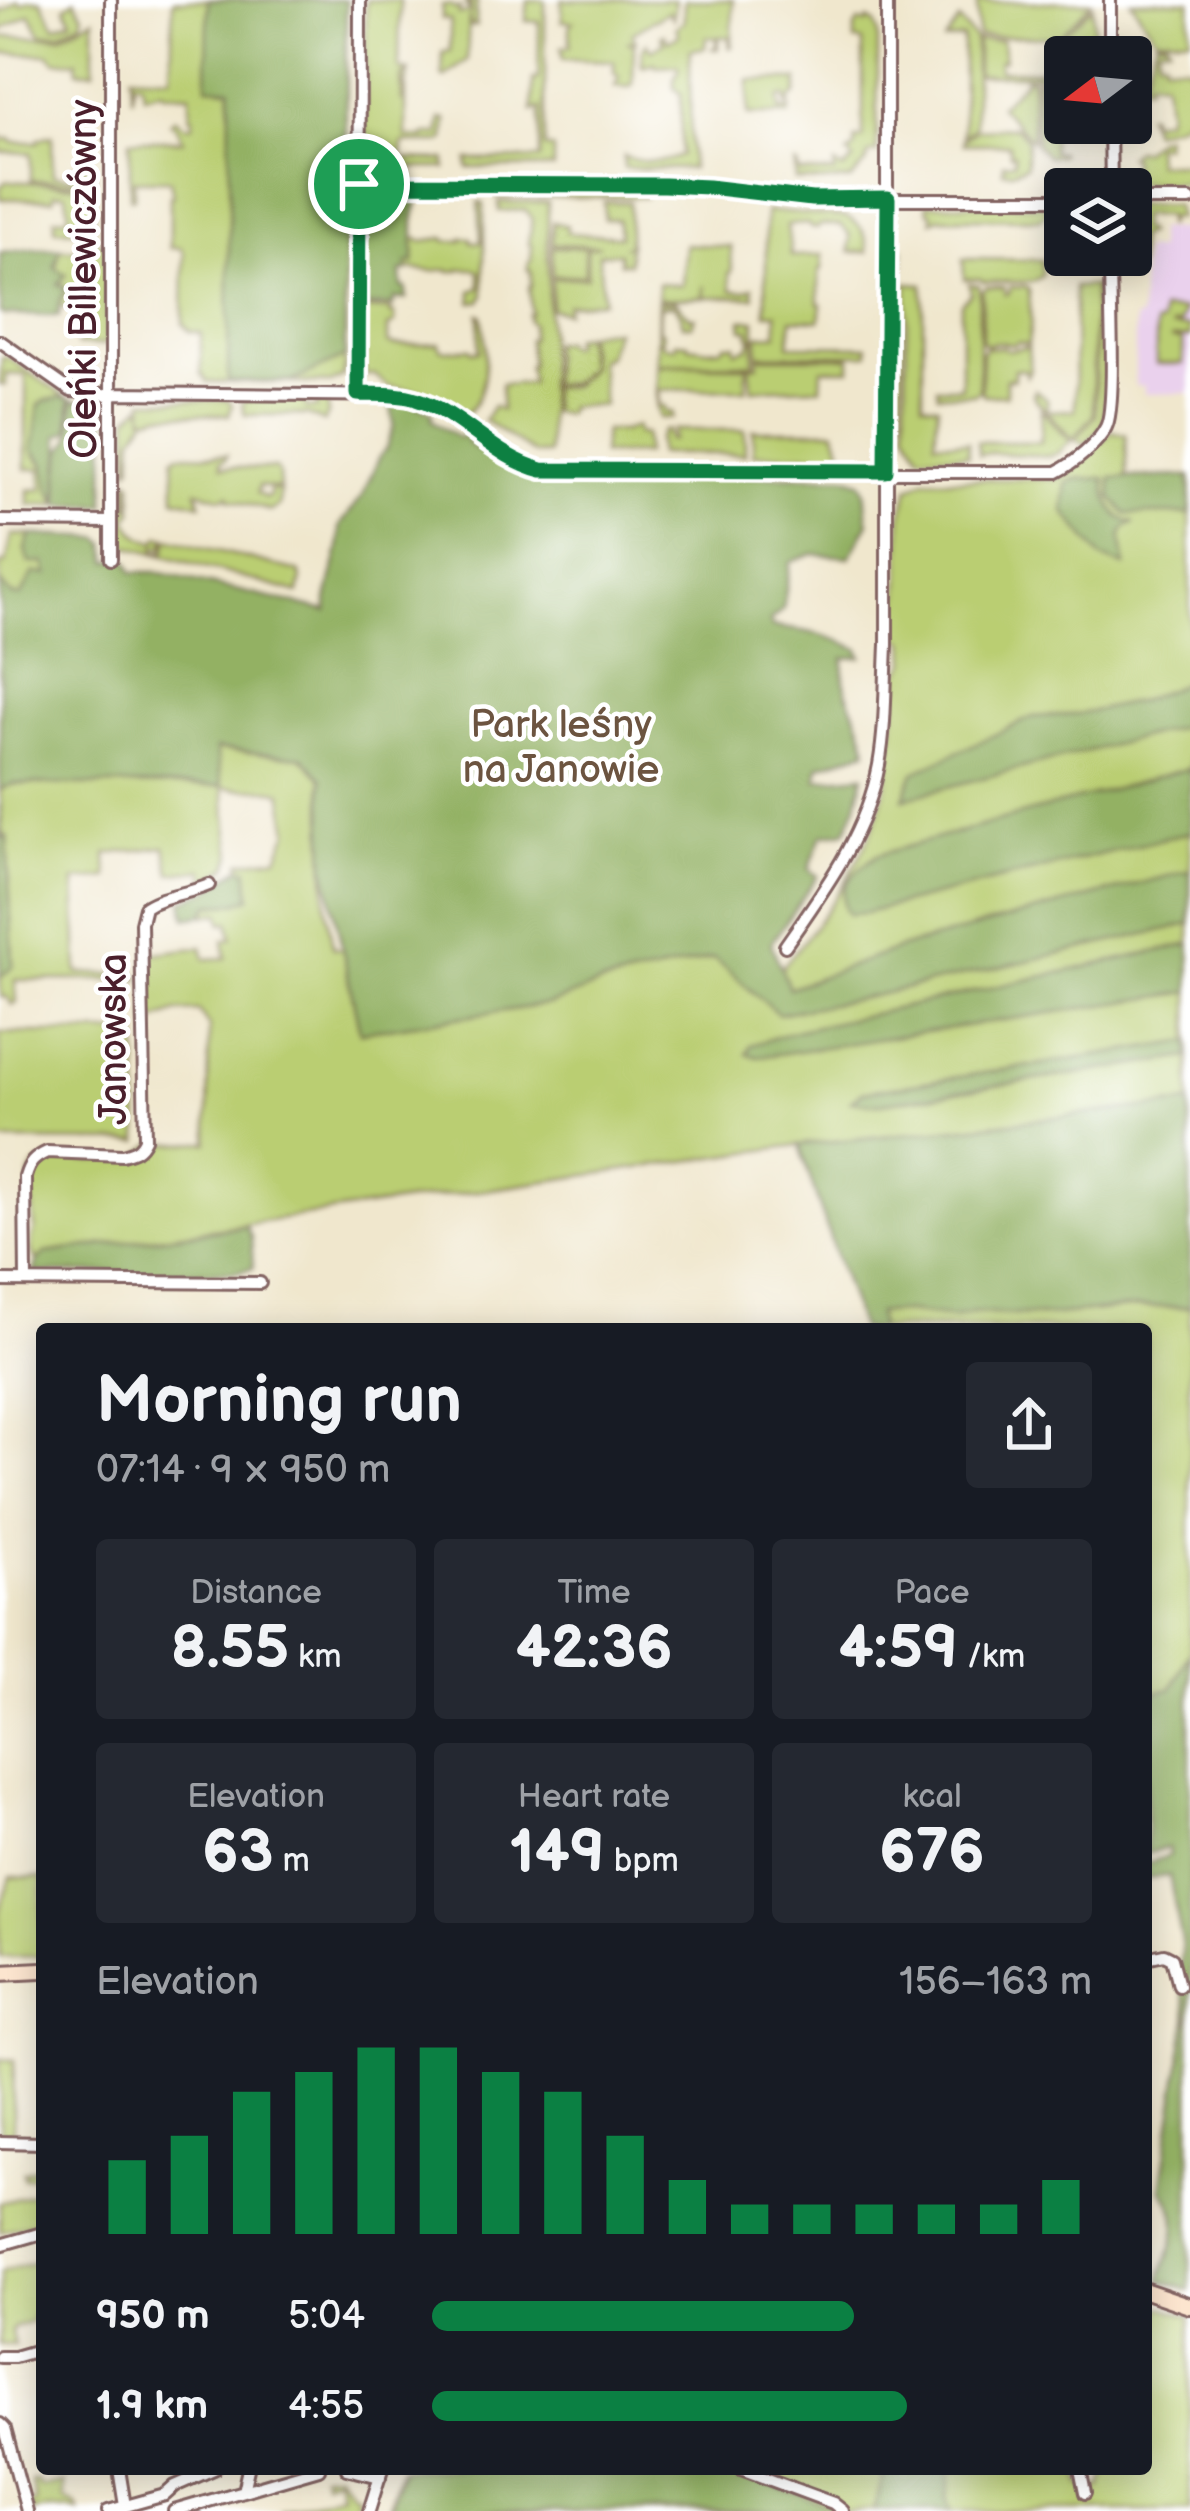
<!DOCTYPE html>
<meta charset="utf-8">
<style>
body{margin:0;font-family:"Balsamiq Sans",sans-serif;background:#242831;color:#f1f3f6;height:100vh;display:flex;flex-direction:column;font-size:45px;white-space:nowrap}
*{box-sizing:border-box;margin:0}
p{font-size:39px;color:#9ea1a6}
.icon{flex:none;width:66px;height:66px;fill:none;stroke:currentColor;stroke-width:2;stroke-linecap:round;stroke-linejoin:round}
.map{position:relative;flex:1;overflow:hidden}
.sheet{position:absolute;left:36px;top:1323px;width:1116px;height:1152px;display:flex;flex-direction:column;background:#171b24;border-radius:12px;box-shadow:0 6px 30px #0003}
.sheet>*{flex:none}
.needle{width:78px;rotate:254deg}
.fabs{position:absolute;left:1044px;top:36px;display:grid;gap:24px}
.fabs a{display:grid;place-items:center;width:108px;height:108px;border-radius:12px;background:#171b24;box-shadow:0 6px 30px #0003;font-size:60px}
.pin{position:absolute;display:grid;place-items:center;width:102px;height:102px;color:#fff;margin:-51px;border:6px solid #fff;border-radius:50%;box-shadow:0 3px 12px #0007}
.round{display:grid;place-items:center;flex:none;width:126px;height:126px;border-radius:12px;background:#242831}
.headline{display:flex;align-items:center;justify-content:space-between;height:204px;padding:0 60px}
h1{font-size:66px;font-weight:600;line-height:90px}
.stats{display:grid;grid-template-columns:repeat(3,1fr);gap:18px;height:204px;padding:12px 60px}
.stats div{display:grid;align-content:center;border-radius:12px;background:#242831;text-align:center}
.stats b{font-size:60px;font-weight:600}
.stats small{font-size:33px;font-weight:400}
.stats p{font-size:33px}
.chart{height:336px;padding:24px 60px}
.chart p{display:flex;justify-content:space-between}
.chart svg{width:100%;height:216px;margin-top:12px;stroke:#0b8043;stroke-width:6}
ul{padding:0 60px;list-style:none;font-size:39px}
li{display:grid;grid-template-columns:192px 144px 1fr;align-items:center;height:90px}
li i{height:30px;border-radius:15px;background:#0b8043}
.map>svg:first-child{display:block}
.built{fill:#ead1ed}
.green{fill:#bace72;stroke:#82764e;stroke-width:3}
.forest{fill:#93b164;stroke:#6e6848;stroke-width:3}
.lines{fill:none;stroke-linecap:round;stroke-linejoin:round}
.street-casing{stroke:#846564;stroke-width:16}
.secondary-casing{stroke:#846564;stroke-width:20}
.street{stroke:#fff;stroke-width:10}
.secondary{stroke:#fce5cf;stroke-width:14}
.route-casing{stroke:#fff;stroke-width:24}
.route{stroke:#0b8043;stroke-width:15}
.labels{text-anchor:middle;stroke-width:9;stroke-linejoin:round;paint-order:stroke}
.street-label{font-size:39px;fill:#4a1f2b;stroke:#fff}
.park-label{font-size:39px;fill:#6c5440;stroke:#fff}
</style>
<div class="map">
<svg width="1190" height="2511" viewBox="0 0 1190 2511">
<rect width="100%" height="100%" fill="#fff"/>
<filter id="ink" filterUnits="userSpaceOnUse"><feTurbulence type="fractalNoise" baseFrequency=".00833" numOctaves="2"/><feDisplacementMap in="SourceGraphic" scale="24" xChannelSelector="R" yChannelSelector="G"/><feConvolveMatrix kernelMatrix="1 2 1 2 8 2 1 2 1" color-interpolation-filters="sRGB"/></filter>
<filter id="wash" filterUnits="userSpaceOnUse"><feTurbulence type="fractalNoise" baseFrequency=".004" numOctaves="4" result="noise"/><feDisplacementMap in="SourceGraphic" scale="48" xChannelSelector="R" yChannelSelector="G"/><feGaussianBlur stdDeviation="2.7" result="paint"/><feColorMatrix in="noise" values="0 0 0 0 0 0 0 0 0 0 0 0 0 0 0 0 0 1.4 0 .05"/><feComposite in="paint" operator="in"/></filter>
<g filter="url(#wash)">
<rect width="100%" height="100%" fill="#f0e7cd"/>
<path class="built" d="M1157,229l33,1v163l-46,1v-8h-9v-67l5,-1 3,-68h14z"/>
<path class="green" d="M18,0l3,4 8,-4h12l14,26 17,-6 -7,-13 10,-7 8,15 -1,6 -22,12 -19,1 -11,-20 -30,17v-21l5,1z
M173,0h173l-1,367 -2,10 -12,6 -124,-1 -6,-10v-39l-12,-2 -6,-7 1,-71 -3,-5h-11v-52l3,-1 -3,-15h-36v18h-4v-58h53l-7,-14 -6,-3 5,-5 11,8 7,-1v-8l-3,-1v-22l-27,-1 -1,-3 -18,5 -3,-13 -7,-1 -2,17 -1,-24 40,2z
M366,0h34l-1,69 10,2 -8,6 1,26 1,-26 6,-3 -3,11v52l19,1v-3h14l2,-16 6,1 -2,20 -5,3h-37l-1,16 44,1v8h-63l-14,-13h-4z
M466,0h2l3,16v-16h6l-1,26h-5l-2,-9 -2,43 -23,18 -2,-3 1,-23 7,-1v-31l-8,-1v-13l8,-1 5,4 5,-2 -1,8 11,-3 -5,-6z
M528,0h17v148l8,1v19h-85v-8l72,-1v-51l-7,3v-32h5l1,-57 -13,-1z
M562,0h113l-2,18 -5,-6 -36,21 4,8 -10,1 8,2 -1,40 -3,3 -15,-1 4,-9 -5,-4v-12l-51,-2 -1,-12 8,-1v-22l3,-2 -11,-1z
M684,0h49l-1,47 -3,1v-11h-11v12h-7l5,-2v-9l-10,-1 -1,11 -15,2 1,119 -67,-1v-12c16,7 43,8 57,-1v-62l-7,-5v-9l6,-11 -3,-3 -21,1 -1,-3 -13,3v-16l5,-7 5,7 12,-7 -3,-8 3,-1 4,7 11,-6 -3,-8 8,-5z
M1131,1h59v36h-34z
M977,2h115l-31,33 32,-29 1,31 -116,-1z
M94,18v53h-16l-1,-10h-22l-6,-7 -49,-1v-16l61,-1z
M868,20l7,4 3,9 -1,120 -8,1 -2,8 -16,18 -29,2 -27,-2v-16l3,1 1,8h36v-8l8,5 11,-10 -6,-6 7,-6v-9h8v-97l-8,-1v-14l4,-5 8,1z
M959,21l16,18v87l-12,11v-99l-18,3z
M977,40h25l2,20 -5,1v9l66,1v4h-88z
M1156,40h11l3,5 -12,1v12l6,1v4l26,2v42c-6,21 -22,18 -38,24l-6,-17h3v7l16,-3 2,-9 -3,-28 -15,-2 -1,6h-6z
M1027,78l5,1v61l-33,-34z
M1036,79h16v72l8,1v3l-13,1 -11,-11z
M749,80h49l-1,14 -7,5v6l-4,-1v-7l-7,1 1,13 10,-2 -1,6h-41z
M1015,127l12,12 -1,27 -14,5h-9v-8l11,-1v-8h-4l-1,-10h-46v-4l14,-11z
M0,135l3,4h8l1,3h26l1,-3 13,-4 1,40 20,3 -1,-11h22v16l-63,-3v-27l-28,-1 -3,-2z
M1164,136v9h-10l1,18h35v20h-63v-13l5,-1 -1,-12 -3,-1 6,-6h8l14,-12z
M7,181l87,5v44l-39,-1v-11l14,-1 -3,-24h-11l-1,6h-54v-12z
M501,190h140l3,7h-147z
M479,202l5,2v91l-3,6 -9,1v-11l8,-3v-16l-5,-3h-16l-1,2h-8l-1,-2 -17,2 -25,-2 -1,-6h8v-25h5l1,3 25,-3 1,3h16v-3h9l1,4h9z
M499,202h49v252h-14l-50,-34 9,-14 8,4v-26l30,-1 -3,-17 3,-1 -3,-25 3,-1v-16l-3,-1v-8l3,-1 -2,-26h2v-16l-3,-1 1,-8 2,-1 1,-16 -3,-1 3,-25 -6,-9 -27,1z
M604,202h25v43l-3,1 3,1v16h-9l-1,-10 -20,1 4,47 -36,3 -1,8 -15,-3 1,-31 35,-1v-30l12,-1 -47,-2 1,-22 14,4v7l53,3 -3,-17h-13z
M927,204l117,1 4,6 -8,8 -101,-1 -7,3v-8l-4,-2z
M1131,205h44l2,13h-8l-3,9v-11h-26v13l5,1 2,4 -9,3v29l-6,5v9h-6v-25h5z
M766,211l80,6c16,7 22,19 22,35h-18v-17l-9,-10h-21l-2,3h-7l-3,-4 -21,1 4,31 32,-1 -1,14 -3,1v33l3,1 -2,16 -28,-1 -3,26 79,1v8l-110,1v-20l19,-1v-21h-11z
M82,241l19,1 5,5v95l-3,3h-26l1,-37 -20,-1 8,-16 -2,-6 -6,-1 8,-9 -10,-6 4,-20 21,1z
M685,244l46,3 1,25 -3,1 3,17 12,1 9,-4 1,10h-49l-1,-12 -1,12 -45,2v-16l24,2z
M897,245l6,4 -1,168 -6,1z
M552,247h33v28l-33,1z
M963,259l79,1v16l-10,6h-49l-2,-3h-17z
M907,283l16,1v119l15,2 -3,36 33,1v13l-48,-1 -14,-26z
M969,284l10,1v106l-4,3h-37l-1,-7h24v-84l10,-10z
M1093,286v130l-20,23 -38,-40 -2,-5 2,-4 12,9 1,12 27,-1 -1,-123z
M1096,286l9,5 -1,129 -4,8 -15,16 -10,-4 20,-24z
M986,287h18l1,7 4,-1 1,-6h16l3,3 2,32 -3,22 -11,-2 -3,3 -17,-3 -12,3 -3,-4v-50z
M658,301h18l13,16h6l-3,8h-9l-3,-12 -5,-8 -15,1 -1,25 4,1v7l-4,1 7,6 10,1v-5l12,1 1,3 19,3 13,-1 4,-4h10l1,7 13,-4 3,-10 -3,-1v-7h-6l-1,-9h13l-1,43 -97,1z
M364,309l27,1v4h4v9l-7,4v16l5,2 46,-2 1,5 5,2 25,-2 1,3h8v-37l3,1c5,30 8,82 -18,100l-38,-23 -39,-6 -12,-11h-11z
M1162,310h22l-4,14 -8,1v2h18v10l-19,1 12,2v24h-27v-40l6,-1z
M602,330h13l-8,27 -8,1 4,47 -36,2 -1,7 -15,-2v-24l21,-2 18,-18 -4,-34z
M583,335l5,31 -17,17 -20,2 1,-42 11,-2 4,6 5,-1v-8z
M1002,347l6,3 20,-3 2,23 -4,7 -1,-7h-11v9h-8v16h-22l-3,-3 1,-40 3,-4z
M2,357h5l60,41 -19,2c-8,18 -14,34 -13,55 15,14 9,21 16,36 2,5 5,9 6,14h-28v-15l14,-1 -2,-20h-15v-94l-20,-1v11h-6z
M758,357h92v12h-28l-1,18 -69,2 -2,-23 8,-1z
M664,365l83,1 -1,23 -87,1v16h6l1,6h7v6h-13l-3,-9v-41z
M144,400h84l4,5 -3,10 -68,-1 -13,4 -4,-5 2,6 -12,18 -2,29 -3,3v-52l12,-12 3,6z
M245,400h60l1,8h11l1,-8h10v16l-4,6 -16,-7h-63l-3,-10z
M1041,410l30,31 -12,11 -8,4 -61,-3 -11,2 -2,-13h64z
M636,426l1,8h8v20h-43l2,-23h19z
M668,430l1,10h4l1,-10h71v24h-87v-14l5,-9z
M753,430h82l9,24h-91z
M1112,431l14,4 1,42 63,-1v627l-392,42 -752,108 -9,9c-7,-9 -7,-21 -2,-32l-5,-54 5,-11 18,-6 36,2 45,-2 19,-15 55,-2 1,-115 -10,-16 -22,1 -29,11 -1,-63 2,-6 53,-7 3,12 21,-1 -2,-18 8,-2 -3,-16 -7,1 -2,-10 -17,2 8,-11 25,-1 11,-33 -7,-2 1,-6 37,-5 11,-26 -7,-39c-20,-6 -38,-1 -59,-5l9,68 -4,12 -22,15 -2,-12 -33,3 -6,-26 -58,7 1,24 -33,3 3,92 61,2v5h-124l2,23 -5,2 -5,-8h-6l-1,-19 13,-12 -6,-129 -5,1 -2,-48 12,-6 209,2 -6,-37 87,8 20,21 4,127 7,43 10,1 17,83 190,-28 51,-20 114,-26 58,20c45,-53 100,-124 113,-193 7,-36 9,-75 13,-112l8,-11 -1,-20 -9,-7 4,-57v-59l8,-31 16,-9h133l21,-15z
M179,454l48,1 -2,5 -4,1 1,6 54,2 3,4 1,16 -21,-3 -2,7 9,5 4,-2v-7l10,2 -1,15 -8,5 -42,-12v-4l-6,3 -26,-7 4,13 -26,-6 -1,-41z
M123,479h3l1,28 3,-1 -1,-27 4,3v21l-3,3 3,1v5l-6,6c5,13 13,20 28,24l5,-6 6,1 -3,11 -7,-2 -1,5 10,2 4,-15 130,34 3,6 -3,15 -181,-50 -1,-61z
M12,535h19l-5,14 20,14 3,11 -28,22 -10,-1 -11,-12v-19h6z
M0,1033h138l1,109 -139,-1z
M1138,1307h52v345l-19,38 -15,2 -10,16v-379h-267l-3,-16 32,-1 45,6 21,-5 67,3z
M11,1877l31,1v78l-42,1v-46z
M0,2059l14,1 -1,73h-13z
M35,2168l7,26v31l-2,-4 -40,11v-29l40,-11 -4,-16 -12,2 -1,-6z
M42,2260v43l-10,14 1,5 -18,5 -4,4 3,14h-14v-73z
M1160,2306l30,10v195h-802l12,-42h676l5,17 19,2 7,-19h39v-121z
M336,2472l17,21 5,2 -5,16h-74l62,-18 -5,-17 -12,4 -2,-7z
M38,2481l3,7 23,-6v17l13,7 2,5 -9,-2 -39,2 -1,-7 7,-2 -5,-20z"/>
<path class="forest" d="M208,0h138l-1,357 -54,25h-63l2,-294 -23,-2z
M414,192l4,6 -4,24v41h-7v8l-6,1 1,15 4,1v11h-12l-1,7h-29v-99l18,-14z
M34,249h26l-5,18 11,8 -8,9 8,4 -7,15v13l-55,-1 -4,-2v-60z
M62,397l8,2 -1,32 -11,5 3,13 -4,52 -7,-11 -5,-26 -12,-14 6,-45 6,-4z
M73,400l26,5 3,11h4l-1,89h-45l-1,-29 4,-27 8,-10z
M390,400c16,1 29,4 43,13l-1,7 27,18 7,-4 3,4 -2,5 27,17 4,-5 21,13 20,7 306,1 16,5c8,13 3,26 8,41l-19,35 -37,-3 -23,8 -7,48 -13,11 2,6c32,3 58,8 87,22l3,8 -18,1c-4,45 19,54 23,92l-48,16 -2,13 47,-4 -7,29 -11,27 -24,4 -13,34 9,7 -47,67 18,45 111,-40 290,-78v54l-322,73 -90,17 -64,-56 -113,26 -51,20 -190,28 -35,-165 -3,-89 -19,-21 -87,-8 6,37 -209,-2 -13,6v-207l11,12 10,1 13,-23 14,1 -3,-11h-16l-3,-14 5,-14 69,3 6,6 3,17 9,-2v-9l11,12 4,10h24l170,39v-11l12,-52 1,-22 22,-30 18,-40 7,-9 7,-22z
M1190,476v38h-64l-14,-16 -1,-20z
M1105,478c0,19 8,43 30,45 -23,7 -9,26 -10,43l-23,-8 -38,-47 3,-28 8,-4z
M1190,680v45l-286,73 10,-26 119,-55 47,-3 62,-14z
M1190,768v64l-325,81 -17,1c-15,-27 9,-44 29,-59z
M0,798l2,39 5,-1 6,130 -13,12z
M240,868l7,1 4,28 -15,6 -25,1 -8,11 -17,3 -3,-18 26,-10z
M1190,944v48l-432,65 -11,-3 4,-9 44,-14z
M1190,1041v16l-315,47 -24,-3 11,-9z
M1190,1103v204h-52l-92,9 -72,-3 -21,5 -45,-6 -31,1 2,16h-19l-61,-184z
M246,1226l5,11 2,31 -17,4 -202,1 3,-11 8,-9z
M1190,1652v639l-30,-11c11,-35 29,-60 1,-91l26,-171 -8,-45 3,-32 -13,-65 -23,2v-15l23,-7 -1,-8 -22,6v-146l10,-16 16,-3z
M402,2469h326l102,36 7,6h-447z
M886,2469h64l-3,30 5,12h-79z"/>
</g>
<g filter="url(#ink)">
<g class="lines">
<defs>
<path id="street" d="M111,0v559
M1110,0v57
M1110,123l1,66
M359,184l305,1 44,2 117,12h240
M1131,200h59
M0,341l71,50 42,4
M113,393l293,3c54,13 90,68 146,75l505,1c16,-8 41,-28 49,-45 11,-21 3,-140 4,-172
M359,394l1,-394
M0,521l111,1
M785,946c39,-56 81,-112 94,-181 7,-39 6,-80 8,-120v-645
M0,1281l260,2
M26,1281l-1,-104c4,-14 9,-19 22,-25l75,3c12,-3 18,-5 23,-16l-4,-216 4,-16c18,-12 43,-13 64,-22
M1146,1958l18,-4 8,4 7,27
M0,2142l42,1
M0,2245l42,-12
M0,2357h14l28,-8
M0,2424l5,5 22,82
M119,2469l6,37
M347,2469l33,8
M741,2469l92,34 10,8
M1080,2469l5,24
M243,2491l5,-22
M108,2511l57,-16 10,-9 39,-17
M174,2511l145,-42
M369,2511l13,-42"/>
<path id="secondary" d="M0,1972l42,-2
M1146,2291l44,15"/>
</defs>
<use href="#street" class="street-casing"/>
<use href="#secondary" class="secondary-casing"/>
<use href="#street" class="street"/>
<use href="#secondary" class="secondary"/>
</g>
</g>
<g class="lines" filter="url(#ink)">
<defs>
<path id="route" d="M359,184l305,1 44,2 104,12 76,-1 -2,273 -344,-1c-48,-12 -80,-57 -126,-71 -18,-6 -39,-4 -58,-5z"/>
</defs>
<use href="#route" class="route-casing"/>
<use href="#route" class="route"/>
</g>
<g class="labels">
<g class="street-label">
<text transform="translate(82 279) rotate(-90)" y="14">Oleńki Billewiczówny</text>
<text transform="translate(112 1039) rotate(-90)" y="14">Janowska</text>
</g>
<g class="park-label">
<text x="561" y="737">Park leśny<tspan x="561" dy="45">na Janowie</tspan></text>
</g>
</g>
</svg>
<div class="fabs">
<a><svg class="needle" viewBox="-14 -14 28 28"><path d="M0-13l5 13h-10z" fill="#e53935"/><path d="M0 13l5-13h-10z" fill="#9ea1a6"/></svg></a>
<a><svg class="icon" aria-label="layers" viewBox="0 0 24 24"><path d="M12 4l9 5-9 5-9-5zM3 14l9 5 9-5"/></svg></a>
</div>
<div class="pin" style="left:359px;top:184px;background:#1e9e55"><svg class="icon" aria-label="arrive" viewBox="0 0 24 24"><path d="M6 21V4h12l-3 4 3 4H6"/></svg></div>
<section class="sheet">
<div class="headline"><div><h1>Morning run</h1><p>07:14 · 9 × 950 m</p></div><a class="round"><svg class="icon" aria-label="share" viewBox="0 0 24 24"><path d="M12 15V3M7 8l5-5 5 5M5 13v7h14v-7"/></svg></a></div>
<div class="stats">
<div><p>Distance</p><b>8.55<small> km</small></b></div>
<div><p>Time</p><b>42:36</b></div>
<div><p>Pace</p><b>4:59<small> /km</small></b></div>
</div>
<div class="stats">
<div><p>Elevation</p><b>63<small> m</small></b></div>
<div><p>Heart rate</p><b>149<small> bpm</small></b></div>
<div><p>kcal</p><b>676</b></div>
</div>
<div class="chart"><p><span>Elevation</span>156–163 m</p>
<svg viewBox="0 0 160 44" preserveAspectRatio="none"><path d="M5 44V29M15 44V24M25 44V15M35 44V11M45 44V6M55 44V6M65 44V11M75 44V15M85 44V24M95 44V33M105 44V38M115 44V38M125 44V38M135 44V38M145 44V38M155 44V33"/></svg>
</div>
<ul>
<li><b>950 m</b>5:04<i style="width:64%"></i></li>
<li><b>1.9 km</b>4:55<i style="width:72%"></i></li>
</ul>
</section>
</div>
